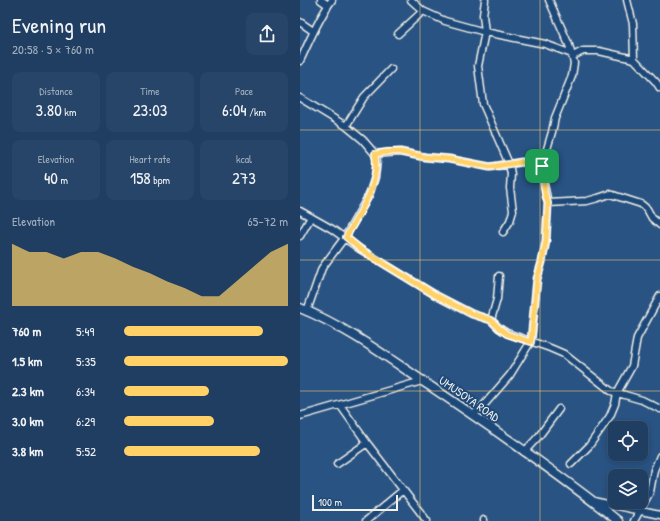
<!DOCTYPE html>
<meta charset="utf-8">
<style>
body{margin:0;font-family:"Patrick Hand",sans-serif;background:#274568;color:#f1f3f6;height:100vh;display:flex;flex-direction:column;font-size:15px;white-space:nowrap}
*{box-sizing:border-box;margin:0}
p{font-size:13px;color:#a1aebe}
.icon{flex:none;width:22px;height:22px;fill:none;stroke:currentColor;stroke-width:2;stroke-linecap:round;stroke-linejoin:round}
.map{position:relative;flex:1;overflow:hidden}
.sheet{display:flex;flex-direction:column;background:#1f3e62;width:300px}
.sheet>*{flex:none}
.fabs{position:absolute;left:308px;top:421px;display:grid;gap:8px}
.fabs a{display:grid;place-items:center;width:40px;height:40px;border-radius:8px;background:#1f3e62;box-shadow:0 2px 6px #0003,0 0 0 1px #3c5777;font-size:20px}
.scale{position:absolute;left:12px;bottom:10px;width:86px;box-sizing:border-box;padding-left:4px;border:2px solid #f4f1e8;border-top:0;font-size:11px;line-height:14px;white-space:nowrap;color:#f4f1e8;-webkit-text-stroke:3px #1f4a7a;paint-order:stroke}
.pin{position:absolute;display:grid;place-items:center;width:34px;height:34px;color:#fff;margin:-17px;border-radius:8px;box-shadow:0 2px 6px #0006}
.round{display:grid;place-items:center;flex:none;width:42px;height:42px;border-radius:8px;background:#274568}
.summary{display:flex;align-items:center;justify-content:space-between;height:68px;padding:0 12px}
h1{font-size:22px;font-weight:600;line-height:30px}
.stats{display:grid;grid-template-columns:repeat(3,1fr);gap:6px;height:68px;padding:4px 12px}
.stats div{display:grid;align-content:center;border-radius:8px;background:#274568;text-align:center}
.stats b{font-size:17px;font-weight:600}
.stats small{font-size:11px;font-weight:400}
.stats p{font-size:11px}
.chart{height:112px;padding:8px 12px}
.chart p{display:flex;justify-content:space-between}
.chart svg{width:100%;height:72px;margin-top:4px;fill:#ffd166;opacity:.7}
ul{padding:0 12px;list-style:none;font-size:13px}
li{display:grid;grid-template-columns:64px 48px 1fr;align-items:center;height:30px}
li i{height:10px;border-radius:5px;background:#ffd166}
main{display:flex;flex:1;min-height:0}
.map>svg:first-child{display:block}
.lines{fill:none;stroke-linecap:round;stroke-linejoin:round}
.minor-casing{stroke:#f4f1e8;stroke-width:9}
.major-casing{stroke:#f4f1e8;stroke-width:11}
.minor{stroke:#1f4a7a;stroke-width:6}
.major{stroke:#1f4a7a;stroke-width:8}
.route-casing{stroke:#fff;stroke-width:8}
.route{stroke:#ffd166;stroke-width:5}
.grid{fill:none;stroke:#ffd166;stroke-width:1;stroke-opacity:0.55}
.labels{text-anchor:middle;stroke-width:4;stroke-linejoin:round;paint-order:stroke}
.street-label{font-size:12px;fill:#f4f1e8;stroke:#1f4a7a}
</style>
<main>
<section class="sheet">
<div class="summary"><div><h1>Evening run</h1><p>20:58 · 5 × 760 m</p></div><a class="round"><svg class="icon" aria-label="share" viewBox="0 0 24 24"><path d="M12 15V3M7 8l5-5 5 5M5 13v7h14v-7"/></svg></a></div>
<div class="stats">
<div><p>Distance</p><b>3.80<small> km</small></b></div>
<div><p>Time</p><b>23:03</b></div>
<div><p>Pace</p><b>6:04<small> /km</small></b></div>
</div>
<div class="stats">
<div><p>Elevation</p><b>40<small> m</small></b></div>
<div><p>Heart rate</p><b>158<small> bpm</small></b></div>
<div><p>kcal</p><b>273</b></div>
</div>
<div class="chart"><p><span>Elevation</span>65–72 m</p>
<svg viewBox="0 0 160 44" preserveAspectRatio="none"><path d="M0 44V6L10 11L20 11L30 15L40 11L50 11L60 15L70 20L80 24L90 29L100 33L110 38L120 38L130 29L140 20L150 11L160 6V44z"/></svg>
</div>
<ul>
<li><b>760 m</b>5:49<i style="width:85%"></i></li>
<li><b>1.5 km</b>5:35<i style="width:100%"></i></li>
<li><b>2.3 km</b>6:34<i style="width:52%"></i></li>
<li><b>3.0 km</b>6:29<i style="width:55%"></i></li>
<li><b>3.8 km</b>5:52<i style="width:83%"></i></li>
</ul>
</section>
<div class="map">
<svg width="360" height="521" viewBox="0 0 360 521">
<rect width="100%" height="100%" fill="#295383"/>
<filter id="ink" filterUnits="userSpaceOnUse"><feTurbulence type="fractalNoise" baseFrequency=".025" numOctaves="2"/><feDisplacementMap in="SourceGraphic" scale="8" xChannelSelector="R" yChannelSelector="G"/><feConvolveMatrix kernelMatrix="1 2 1 2 8 2 1 2 1" color-interpolation-filters="sRGB"/></filter>
<g filter="url(#ink)">
<g class="lines">
<defs>
<path id="minor" d="M21,0l7,5
M111,0l12,11 22,10 40,11 60,12 27,10
M185,0l-2,15 2,17 -7,34 5,38 26,60 2,10 -1,14 3,23 -3,10 -7,11
M327,0l6,24 1,35
M0,22l13,9
M98,34l25,-23
M273,56l10,-5h16l35,8 22,23 4,6
M0,61c10,-21 18,-42 32,-61
M0,98l46,28 17,14 12,14 2,6 -2,17 -6,18 -24,42 -23,31 -15,43
M46,126l18,-29 27,-28
M75,154l25,-2 25,5 24,2 41,8 32,-5 20,4
M248,203l39,-2 11,-3 12,-4 31,10 6,5 5,9 8,7
M0,211l32,18 28,20 77,47 35,18 19,6 8,8 8,5 43,15 14,6 47,37 31,9 18,9
M0,236l11,-19
M191,320l6,-21 2,-23
M40,405l27,38 60,78
M173,415l11,-10 26,-30 21,-34 6,-62 5,-17 4,-21 2,-38 -4,-19 -2,-18 10,-34 3,-14 17,-42 2,-13 -5,-18 -20,-45
M0,416l122,-35
M224,452l15,-16 20,-27
M37,464l30,-21
M271,464l18,-18 21,-30 5,-12 2,-11 15,-27 5,-28 23,-42
M293,501l67,14
M66,521l37,-31
M184,521v-1
M334,521l16,-29 4,-22 6,-14"/>
<path id="major" d="M0,308c47,19 88,50 130,78 64,43 128,87 188,135"/>
</defs>
<use href="#minor" class="minor-casing"/>
<use href="#major" class="major-casing"/>
<use href="#minor" class="minor"/>
<use href="#major" class="major"/>
</g>
</g>
<g class="lines" filter="url(#ink)">
<defs>
<path id="route" d="M88,152h12l25,5 24,2 41,8 32,-5 20,4 3,28 3,9 -2,38 -4,21 -5,17 -6,63 -24,-8 -8,-6 -8,-8 -19,-6 -35,-18 -77,-47 -14,-12c13,-24 35,-53 29,-83z"/>
</defs>
<use href="#route" class="route-casing"/>
<use href="#route" class="route"/>
</g>
<path class="grid" d="M120,0v521M240,0v521M0,130h360M0,260h360M0,391h360"/>
<g class="labels">
<g class="street-label">
<text transform="translate(169 399) rotate(35)" y="4">UMUSOYA ROAD</text>
</g>
</g>
</svg>
<div class="fabs">
<a><svg class="icon" aria-label="locate" viewBox="0 0 24 24"><circle cx="12" cy="12" r="6"/><path d="M12 2v4M12 18v4M2 12h4M18 12h4"/></svg></a>
<a><svg class="icon" aria-label="layers" viewBox="0 0 24 24"><path d="M12 4l9 5-9 5-9-5zM3 14l9 5 9-5"/></svg></a>
</div>
<div class="scale">100 m</div>
<div class="pin" style="left:242px;top:166px;background:#1e9e55"><svg class="icon" aria-label="arrive" viewBox="0 0 24 24"><path d="M6 21V4h12l-3 4 3 4H6"/></svg></div>
</div>
</main>
